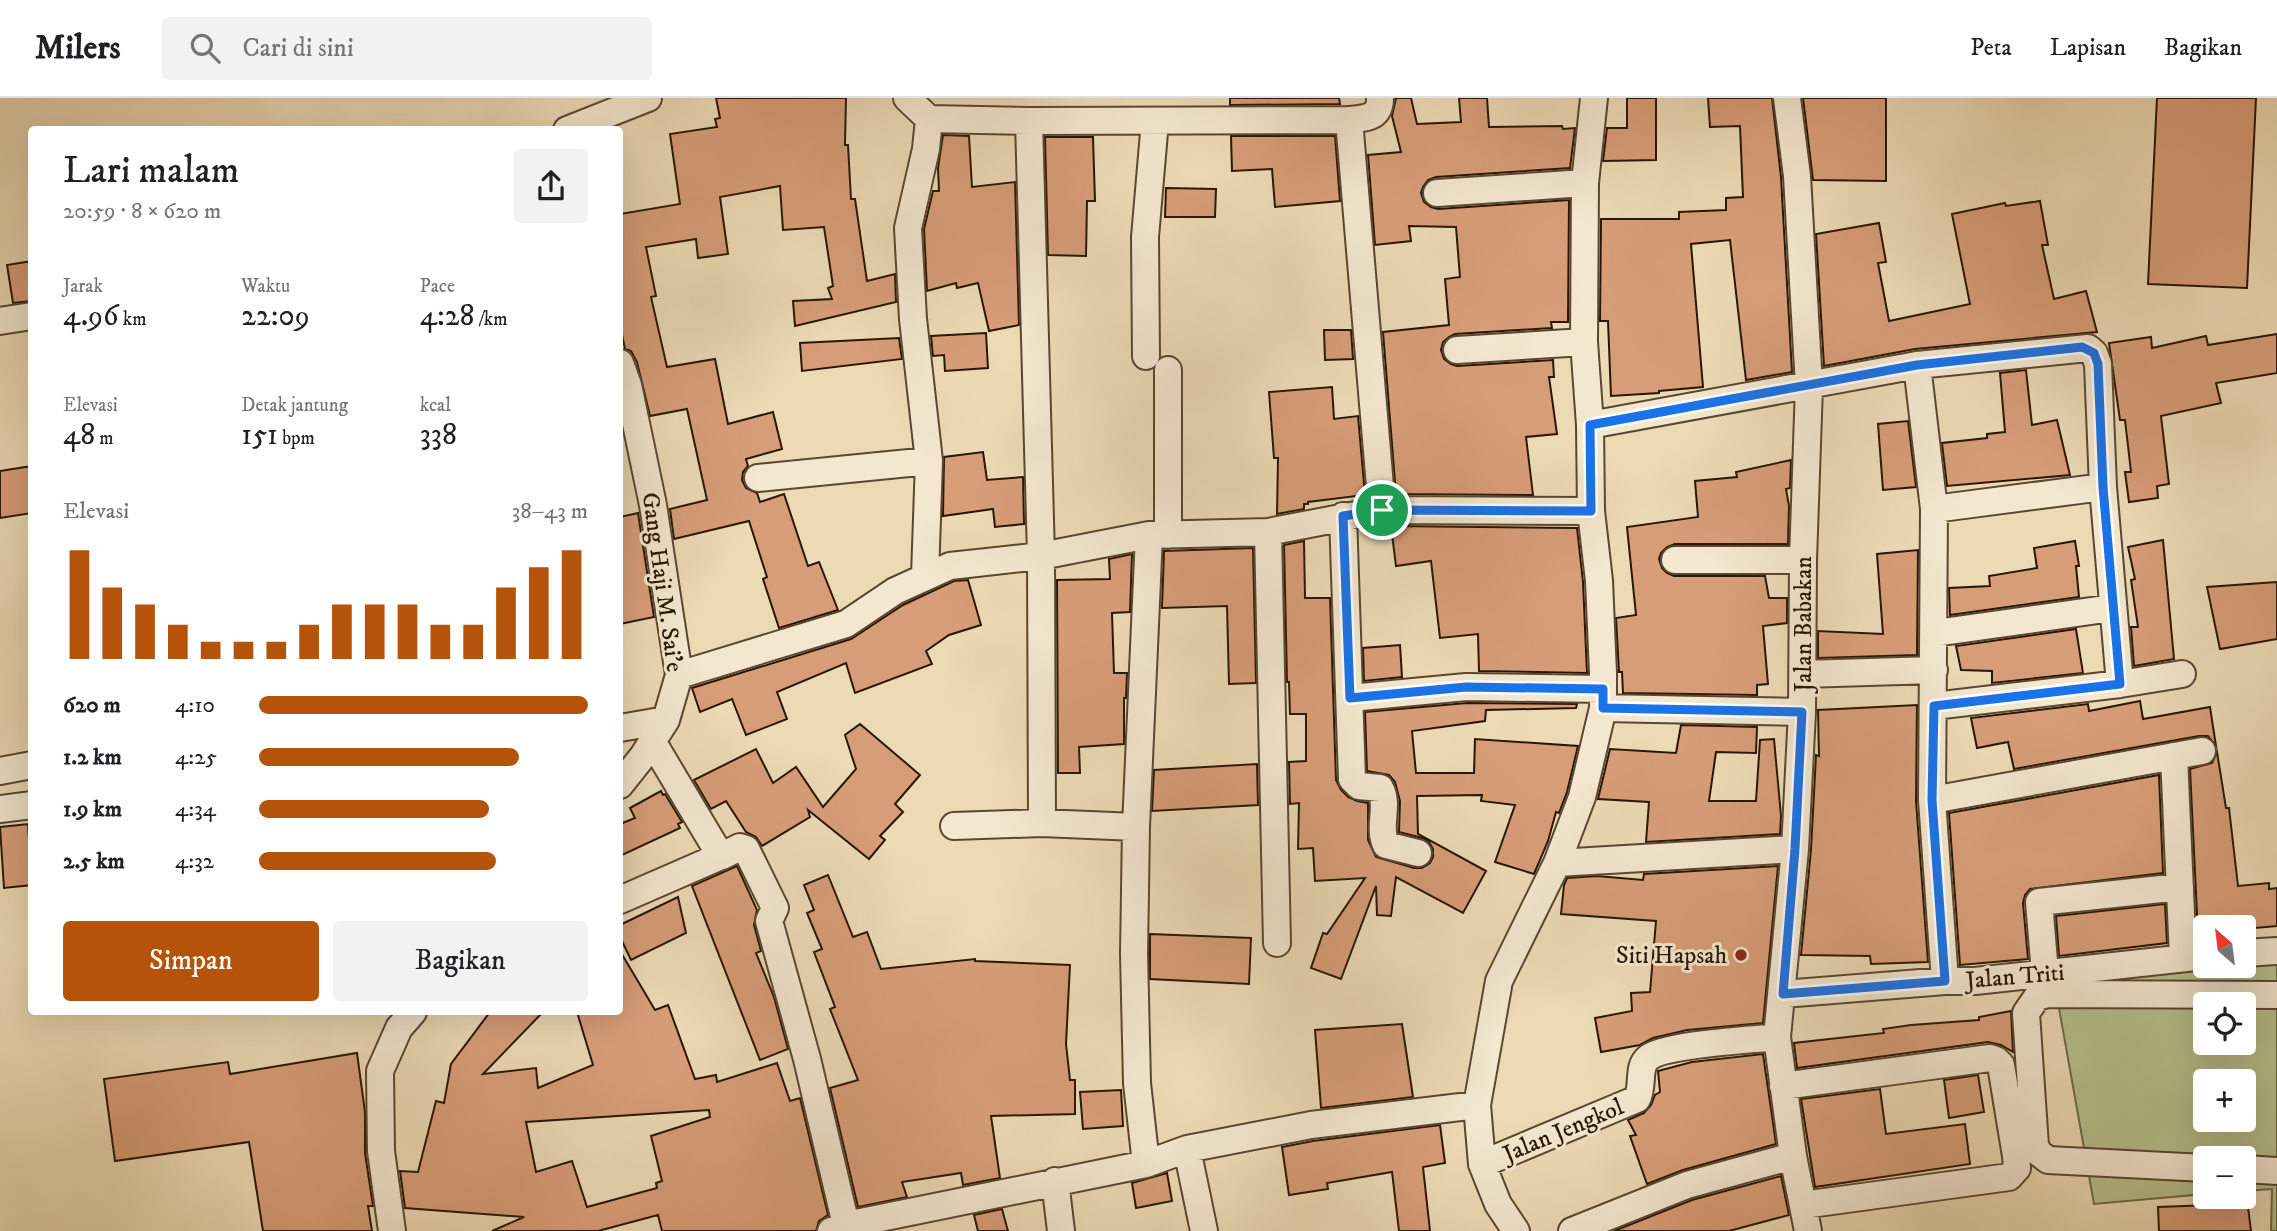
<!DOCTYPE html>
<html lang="id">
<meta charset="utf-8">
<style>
body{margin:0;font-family:"IM FELL DW Pica",serif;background:#f2f2f2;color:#202124;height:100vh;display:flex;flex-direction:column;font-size:26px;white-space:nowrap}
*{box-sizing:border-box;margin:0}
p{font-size:23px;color:#757577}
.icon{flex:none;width:38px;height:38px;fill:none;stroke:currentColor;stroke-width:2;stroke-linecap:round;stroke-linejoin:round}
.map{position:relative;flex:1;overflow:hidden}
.side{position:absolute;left:28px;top:28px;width:595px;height:889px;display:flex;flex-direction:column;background:#fff;border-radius:7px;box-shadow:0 7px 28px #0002}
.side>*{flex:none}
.needle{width:46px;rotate:332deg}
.controls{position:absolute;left:2193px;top:817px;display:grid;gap:14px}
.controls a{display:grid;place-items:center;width:63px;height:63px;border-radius:7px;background:#fff;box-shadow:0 7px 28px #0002;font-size:35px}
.pin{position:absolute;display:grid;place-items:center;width:60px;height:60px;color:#fff;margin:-30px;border:4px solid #fff;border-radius:50%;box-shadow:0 2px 7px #0007}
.round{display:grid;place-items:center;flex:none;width:74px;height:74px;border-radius:7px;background:#f2f2f2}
.headline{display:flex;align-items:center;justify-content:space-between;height:119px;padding:0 35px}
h1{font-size:38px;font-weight:600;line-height:52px}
.metrics{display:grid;grid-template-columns:repeat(3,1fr);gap:10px;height:119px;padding:7px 35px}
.metrics div{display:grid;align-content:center}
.metrics b{font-size:30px;font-weight:600}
.metrics small{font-size:19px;font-weight:400}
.metrics p{font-size:19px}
.chart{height:196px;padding:14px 35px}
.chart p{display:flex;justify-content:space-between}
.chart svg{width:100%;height:126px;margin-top:7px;stroke:#b45309;stroke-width:6}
.action{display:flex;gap:14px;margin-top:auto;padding:14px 35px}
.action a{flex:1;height:80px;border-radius:7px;background:#b45309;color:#fff;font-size:28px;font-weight:600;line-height:80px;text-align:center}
.action a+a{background:#f2f2f2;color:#202124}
ul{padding:0 35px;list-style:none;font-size:23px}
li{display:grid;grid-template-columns:112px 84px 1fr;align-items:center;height:52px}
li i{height:18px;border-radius:9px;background:#b45309}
header{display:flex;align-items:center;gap:42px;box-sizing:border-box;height:98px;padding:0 35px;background:#fff;border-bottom:2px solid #e0e0e0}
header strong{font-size:33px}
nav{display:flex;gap:38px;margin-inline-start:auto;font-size:24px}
.search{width:490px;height:63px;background:#f2f2f2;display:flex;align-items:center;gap:18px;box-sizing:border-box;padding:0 24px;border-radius:7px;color:#757577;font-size:26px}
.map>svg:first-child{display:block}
.green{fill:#b7c08e;stroke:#706b48;stroke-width:2;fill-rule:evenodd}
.building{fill:#d79d78;stroke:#291603;stroke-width:2;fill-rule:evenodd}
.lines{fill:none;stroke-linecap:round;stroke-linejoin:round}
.street-casing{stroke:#5a4730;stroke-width:30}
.street{stroke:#f3e7cf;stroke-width:26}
.route-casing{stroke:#fff;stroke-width:14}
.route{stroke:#1a73e8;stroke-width:9}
.poi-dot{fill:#8f2418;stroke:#f3e7cf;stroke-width:2.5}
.labels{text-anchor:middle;stroke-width:6;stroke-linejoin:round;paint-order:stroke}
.street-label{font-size:24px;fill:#291603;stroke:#f3e7cf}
.poi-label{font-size:24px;fill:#291603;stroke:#f3e7cf;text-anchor:end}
</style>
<header>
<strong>Milers</strong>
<div class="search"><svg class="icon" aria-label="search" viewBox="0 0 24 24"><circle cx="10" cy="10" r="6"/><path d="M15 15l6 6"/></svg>Cari di sini</div>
<nav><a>Peta</a><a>Lapisan</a><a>Bagikan</a></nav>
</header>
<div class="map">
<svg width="2277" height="1133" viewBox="0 0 2277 1133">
<rect width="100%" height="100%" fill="#ecdab5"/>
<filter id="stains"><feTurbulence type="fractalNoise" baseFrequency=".00286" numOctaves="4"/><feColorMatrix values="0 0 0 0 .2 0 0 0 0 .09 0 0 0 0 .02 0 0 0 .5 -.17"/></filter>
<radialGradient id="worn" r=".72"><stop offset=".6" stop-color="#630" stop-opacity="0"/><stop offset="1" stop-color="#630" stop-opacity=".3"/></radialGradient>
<path class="green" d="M2277,841v292h-6l1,-42 -28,2v-33h-39v36l-111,10 -42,-235 192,-3v-22zM2205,906h39v39h-39zM2205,984h39v38h-39z"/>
<path class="building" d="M716,0h130l-1,47h3l3,54h4l12,82 28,-7 1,28 -101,24 -2,-25 39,-2 -4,-11 5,-2 -9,-59 -41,3 -3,-44 -60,11 8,57 -30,4 -2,-19 -50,8 10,49 -5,1 16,70 48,-8 13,65 45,-12 9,37 -36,10 2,7 -5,6 -1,8 4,8 11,5 3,9 24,-8 24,72 11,-4 19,48 -59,18 -16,-49 4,-2 -18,-56 -75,18 -4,-30 37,-9 -20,-91 -37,7 -13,-54 -6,-11 -6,-2 -5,-24v-111l60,-10 -10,-70 47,-7 -2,-8 5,-1z
M1230,0h109l1,6 -110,1z
M1396,0h15l6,26 44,-2 -2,-24h28l2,29 73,-1 1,3 12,-1 -5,40 -134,9 -8,3 -5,7 -2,6 3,9 7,5 7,2 131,-9 -1,122h-17l1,6 -97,6 -6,3 -6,5 -2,8 3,9 7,5 6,2 96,-6 1,17h-5l8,57 -31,3 7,58 -137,-1 -13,-162 66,-7 -4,-46 15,-2 -4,-50 -47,-1 2,15 -36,4 -7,-90 33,-3 -9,-36z
M1627,0h29v62l-53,1 4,-33h20z
M1708,0h64l9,79 11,195 -46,8 -16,-140 -39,4 12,143 -44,4v2l-48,3 -3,-75h-8l1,-102h78v-7l47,-2v-12l17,-1 -3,-71 -30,1z
M1803,0h83v83l-73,-1z
M2157,0h99l-9,190 -99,-4z
M943,37l26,1 3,51 43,-5 4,143 -30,6 -11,-48 -21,5 -1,-5 -29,8 -3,-62 9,-38h6l-1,-23z
M1231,38h104l5,65 -65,6 -3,-38 -40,2z
M1045,39h48l2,64h-8l-1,55 -38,-1z
M1166,90l50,1 -1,28h-50z
M2040,103l8,44h-6l12,54 32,-8 11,41 -182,17 -91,17 -8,-132 63,-11 7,39 -8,1 11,58 81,-17 -18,-90 53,-11 1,3z
M32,163v40l-19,2 -6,-38z
M1324,232h27l2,29 -28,1z
M986,235l2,35 -43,3 -1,-16 -11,1 -2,-20z
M2277,236v39l-61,10 5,20 -60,13 8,68 -12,2 1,12 -29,4 -4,-30h6l-6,-52h-5l-11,-77 42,-6 1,11 54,-12 2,9z
M899,240l3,21 -100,12 -2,-28z
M2026,272l6,55 25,-5 13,55 -123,11 -5,-43 45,-5v-4l18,-2 -5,-59z
M1332,289l2,32 24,-3 7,79 -57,7v2h-4v5l-27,5 1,-56h-4l-5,-66z
M1908,323l8,66 -33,3 -5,-66z
M983,354l4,28 36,-3 1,47 -29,3 -2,-18 -50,7 1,-59z
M1791,362l-1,28 -4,1 3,17 -1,38h-113l-8,3 -6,6 -2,6 3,9 5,5 7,3h91l4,22h18v25l-24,3 5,58 -11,1v10l-134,-2 -1,-21h-3l-3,-54 20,-3 -9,-88 71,-10 -3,-36 42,-4 -1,-5z
M32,368v47l-32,5v-47z
M638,415l16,104 -34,7v-107z
M1391,428l186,2 6,54 4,91 -108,-2 -1,-37 -38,4 -9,-77 -35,5z
M2163,442l11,119 -40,7 -3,-39h7l-7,-47 4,-1 -7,-32z
M1304,443l1,57h25l6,182 5,10 7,7 9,4 11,2v37l8,17 38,11h8l8,-5 3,-6v-8l-4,-7 -7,-4 -23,-6 1,-31 -5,-19 -6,-7 -22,-4 -2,-59 102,-9 110,1 -1,4 -90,2 -1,11 -73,10 4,42h58l1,-34 103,7 -11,46 -8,21 -3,-1 -8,29 -14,33 -39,-12 20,-57 -34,-4 1,-6 -65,1 1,38 68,37 -23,42 -67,-36 -5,39 -14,-1 -1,-29 -35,93 -30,-11 12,-35 4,1 38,-56 -50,3 -2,-33 -15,1 1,-46 -9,1 -1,-42 17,-1v-47h-16l-1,-32h-2l-3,-137z
M2075,443l4,25h-3l3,31 -129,18 -1,-27 41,-2 -1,-10 48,-8 -3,-20z
M1253,450l3,135 -27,1 -2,-78 -65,2 2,-57z
M1918,452l-1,105 -99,3v-27l65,3 -6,-80z
M1132,456l-2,58 -18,1 2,60h13l-1,25h-2v46l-45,3 1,26h-22l-1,-193 53,-1 -1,-20z
M968,482l13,45 -32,10 -23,16 6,13 -77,29 -9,-30 -69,29 10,27 -41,16 -14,-36 -32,13 -8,-24 159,-49 52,-34 51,-24z
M2277,484v57l-57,10 -13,-62z
M2076,531l7,44 -91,10v-12l-31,-1 -5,-24z
M1400,547l2,32 -38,4 -1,-33z
M2140,603l3,18 67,-12 6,39 -8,-10h-9l-185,33 -6,-27 -31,6 -6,-30 117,-14 1,7z
M1917,607l-1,96 12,161 -57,2 -1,-8 -69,-1 10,-105 5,-95 3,1 -1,-46z
M860,626l60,51 -25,29 8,8 -23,24 5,4 -16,19 -61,-49 2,7 -48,29 -6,-9 -10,-5 -20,-31 -15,8 -17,-29 62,-31 17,34 23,-16 27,40 33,-38 -11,-34z
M1681,627l76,2 -1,26 -40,-1 -7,49h47l4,-61 14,-1 7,77 -1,18 -134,8 3,-40 -51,-3 12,-50 66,4z
M2217,654l9,56h3l9,78 31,-3v6l8,-1v38l-33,3v-1h-39v6l-7,1 -8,-166 22,-6z
M1257,666l1,41 -106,6 2,-41z
M2159,677l4,98 -133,16 -5,6 -2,8 5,56 -68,6 -11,-152z
M661,693l2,4 2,-1 17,28 -4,2 2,4 -60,28v-32l15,-6 -5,-10z
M28,726l4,61 -28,3 -4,-61z
M737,768l20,44 -3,15 7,26 -5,2 18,44 14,52 -28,11 -68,-174z
M1778,768l-15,157 -76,7 -34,8 -13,7 -39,7 -6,-34 37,-7 -1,-18 19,-1 6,-71 -95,-7 3,-29 3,-7 30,-2 46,4 1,-6z
M828,777l25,62 14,-5 14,37 94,-10v2l95,4 -4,79 4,36h5v34l-84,2 9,62 -37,7 -2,-12 -59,9 5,15 -49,10 -28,-119 28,-8 -28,-71 5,-2 -21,-55 8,-3 -15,-36 7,-3 -10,-25z
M678,799l8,36 -55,27 -11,-23v-12z
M2165,806l2,39 -108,13 -3,-40z
M1150,836l101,4 -2,46 -99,-5z
M620,853l35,59 13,-5 27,74 21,-4 1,7 60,-19 13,38 10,-3 28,117 -9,6 -3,10h-154l-4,-16 -60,16h-106l32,-14 -119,-9 -5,-37 18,1 18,-71 8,2 7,-39 39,-52h53l-60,62 53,-6 2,20 55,-23 -16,-53h43zM709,1012l1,7 -59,19 11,45 -6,2 1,5 -70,19 -15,-46 -36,11 -10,-50z
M2011,913l2,41 -12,-7 -13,-3 -191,26 -3,-25 90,-10 -1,-4 28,-4 68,-5v-3z
M1402,926l11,73 -92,11 -6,-78z
M357,955l8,59v41l8,53h-5l4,25h-109l-14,-89 -134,19 -11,-82 124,-17 2,12z
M1763,956l13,90 -93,26 -36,14 -17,-48 6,-1 -8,-15 16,-7 7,-8 4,-10 5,-3 -2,-21 34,-9z
M1978,977l6,37 -35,6 -5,-38z
M1880,991l6,45 79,-10 5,40 -155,23 -14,-88z
M1121,992l2,36 -40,3 -3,-37z
M1440,1027l5,38 -22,4 7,64h-31l-7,-59 -65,11 1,6 -39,6 -7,-48 31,-6z
M1167,1075l5,28 -36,7 -4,-25z
M1781,1078l8,39 -60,16h-115l78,-31z
M2247,1101l4,32h-92l-1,-24 53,-2z
M1002,1111l6,22h-30l-4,-16z"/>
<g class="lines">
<defs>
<path id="street" d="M907,0l22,21 100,2 320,-1c17,-2 31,-2 31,-22
M1787,0l10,78 12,210 -6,174 -1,152 -7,137 -18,188 16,119 15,75
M1349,22l33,390
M1029,23l12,435 1,267 94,4
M567,32l81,-32
M1437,95l148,-10
M0,223l32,-5
M1457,252l127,-8
M1146,258l-1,-119 10,-116
M620,265l8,22 25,120 26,170 -13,45 -23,36 -23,29
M1917,267l17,144 -2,291 13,181
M1168,272v165
M1590,327l327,-60 171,-17 6,5 4,11 5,123 17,197
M758,380l171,-17
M1934,411l169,-22
M1343,418l9,263 7,7 21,2c10,17 -3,39 6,57l32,8
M1268,434l9,411
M1675,462h128
M925,478l4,-115 -16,-142 -5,-91 18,-79 3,-30
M1935,535l177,-25
M1803,576l131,-4
M679,577l167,-51 49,-33 55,-25 91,-10 108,-21 119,-3 114,-22 209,1
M1350,600l116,-11 137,2
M1934,608l186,-22 62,-10
M1603,610l199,4
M620,630l46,-8
M652,643l68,114 2,1 18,-9 6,2 29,59 -6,13 38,138 39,166
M2174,658l9,202
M0,673l32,-6
M1932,702l270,-49
M0,711l32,-4
M954,728l88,-3
M1557,765l238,-14
M620,802l101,-44
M2244,855l33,-2
M2045,875l-6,-71 141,-15
M1783,896l162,-13h30l230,-25
M1783,988l207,-28 6,2 5,5 15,91 1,12 -8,9 -206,28
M1187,1051l17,82
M1146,1066l-9,-81 -3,-129 2,-127 13,-292
M1482,1066l155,-65c7,-13 0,-32 11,-41 16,-14 104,-18 129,-21
M2205,1070l-157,-8 -9,-7 -4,-7 -9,-133 11,-16 11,-3 229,1
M2244,1071l33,2
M1055,1083l6,50
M392,1133l-11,-80 -1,-80 19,-43 14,-16
M831,1133l15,-6 300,-61 41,-15 124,-24 166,-20
M1516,1133l-18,-27 -16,-40 -5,-59 22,-124 58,-118 25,-66 21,-89v-35l-4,-92 -8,-70 -1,-86 -6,-83 1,-159 9,-85
M1572,1133l115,-46 106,-29"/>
</defs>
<use href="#street" class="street-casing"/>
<use href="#street" class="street"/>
</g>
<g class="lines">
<defs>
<path id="route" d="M2082,249l12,6 4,11 5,123 17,197 -186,22 -2,94 13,181 -162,13 12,-145 7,-137 -199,-4v-19l-137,-2 -116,11 -7,-182 39,-6 209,1 -1,-86 327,-60z"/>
</defs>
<use href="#route" class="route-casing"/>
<use href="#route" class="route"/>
</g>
<circle class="poi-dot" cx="1741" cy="857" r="7"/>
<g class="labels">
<g class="street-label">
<text transform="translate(663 484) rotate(82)" y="8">Gang Haji M. Sai'e</text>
<text transform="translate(1803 526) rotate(-90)" y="8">Jalan Babakan</text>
<text transform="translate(2015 878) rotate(-5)" y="8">Jalan Triti</text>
<text transform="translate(1563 1032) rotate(-23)" y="8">Jalan Jengkol</text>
</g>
<g class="poi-label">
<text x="1727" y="865">Siti Hapsah</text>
</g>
</g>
<rect width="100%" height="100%" filter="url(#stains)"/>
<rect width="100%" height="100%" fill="url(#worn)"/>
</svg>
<div class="controls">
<a><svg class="needle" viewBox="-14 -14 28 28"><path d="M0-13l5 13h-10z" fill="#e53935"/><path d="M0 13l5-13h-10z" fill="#757577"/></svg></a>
<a><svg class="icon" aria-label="locate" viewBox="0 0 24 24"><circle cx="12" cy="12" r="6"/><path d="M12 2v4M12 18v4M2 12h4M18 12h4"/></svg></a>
<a>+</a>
<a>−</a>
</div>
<div class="pin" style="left:1382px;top:412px;background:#1e9e55"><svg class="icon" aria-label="arrive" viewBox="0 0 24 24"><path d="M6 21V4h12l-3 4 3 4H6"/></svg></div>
<section class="side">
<div class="headline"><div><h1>Lari malam</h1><p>20:59 · 8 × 620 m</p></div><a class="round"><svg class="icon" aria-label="share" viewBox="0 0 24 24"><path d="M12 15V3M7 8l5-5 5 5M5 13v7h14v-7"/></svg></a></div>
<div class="metrics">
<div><p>Jarak</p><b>4.96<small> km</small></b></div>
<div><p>Waktu</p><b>22:09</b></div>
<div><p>Pace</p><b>4:28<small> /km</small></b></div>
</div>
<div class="metrics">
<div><p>Elevasi</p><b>48<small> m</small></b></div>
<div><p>Detak jantung</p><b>151<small> bpm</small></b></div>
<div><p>kcal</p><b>338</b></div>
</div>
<div class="chart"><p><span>Elevasi</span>38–43 m</p>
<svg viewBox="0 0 160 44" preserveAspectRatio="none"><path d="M5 44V6M15 44V19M25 44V25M35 44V32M45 44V38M55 44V38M65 44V38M75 44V32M85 44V25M95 44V25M105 44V25M115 44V32M125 44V32M135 44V19M145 44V12M155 44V6"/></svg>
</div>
<ul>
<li><b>620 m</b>4:10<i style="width:100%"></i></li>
<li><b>1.2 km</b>4:25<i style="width:79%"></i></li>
<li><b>1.9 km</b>4:34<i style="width:70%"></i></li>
<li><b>2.5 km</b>4:32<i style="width:72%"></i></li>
</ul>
<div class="action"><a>Simpan</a><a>Bagikan</a></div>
</section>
</div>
